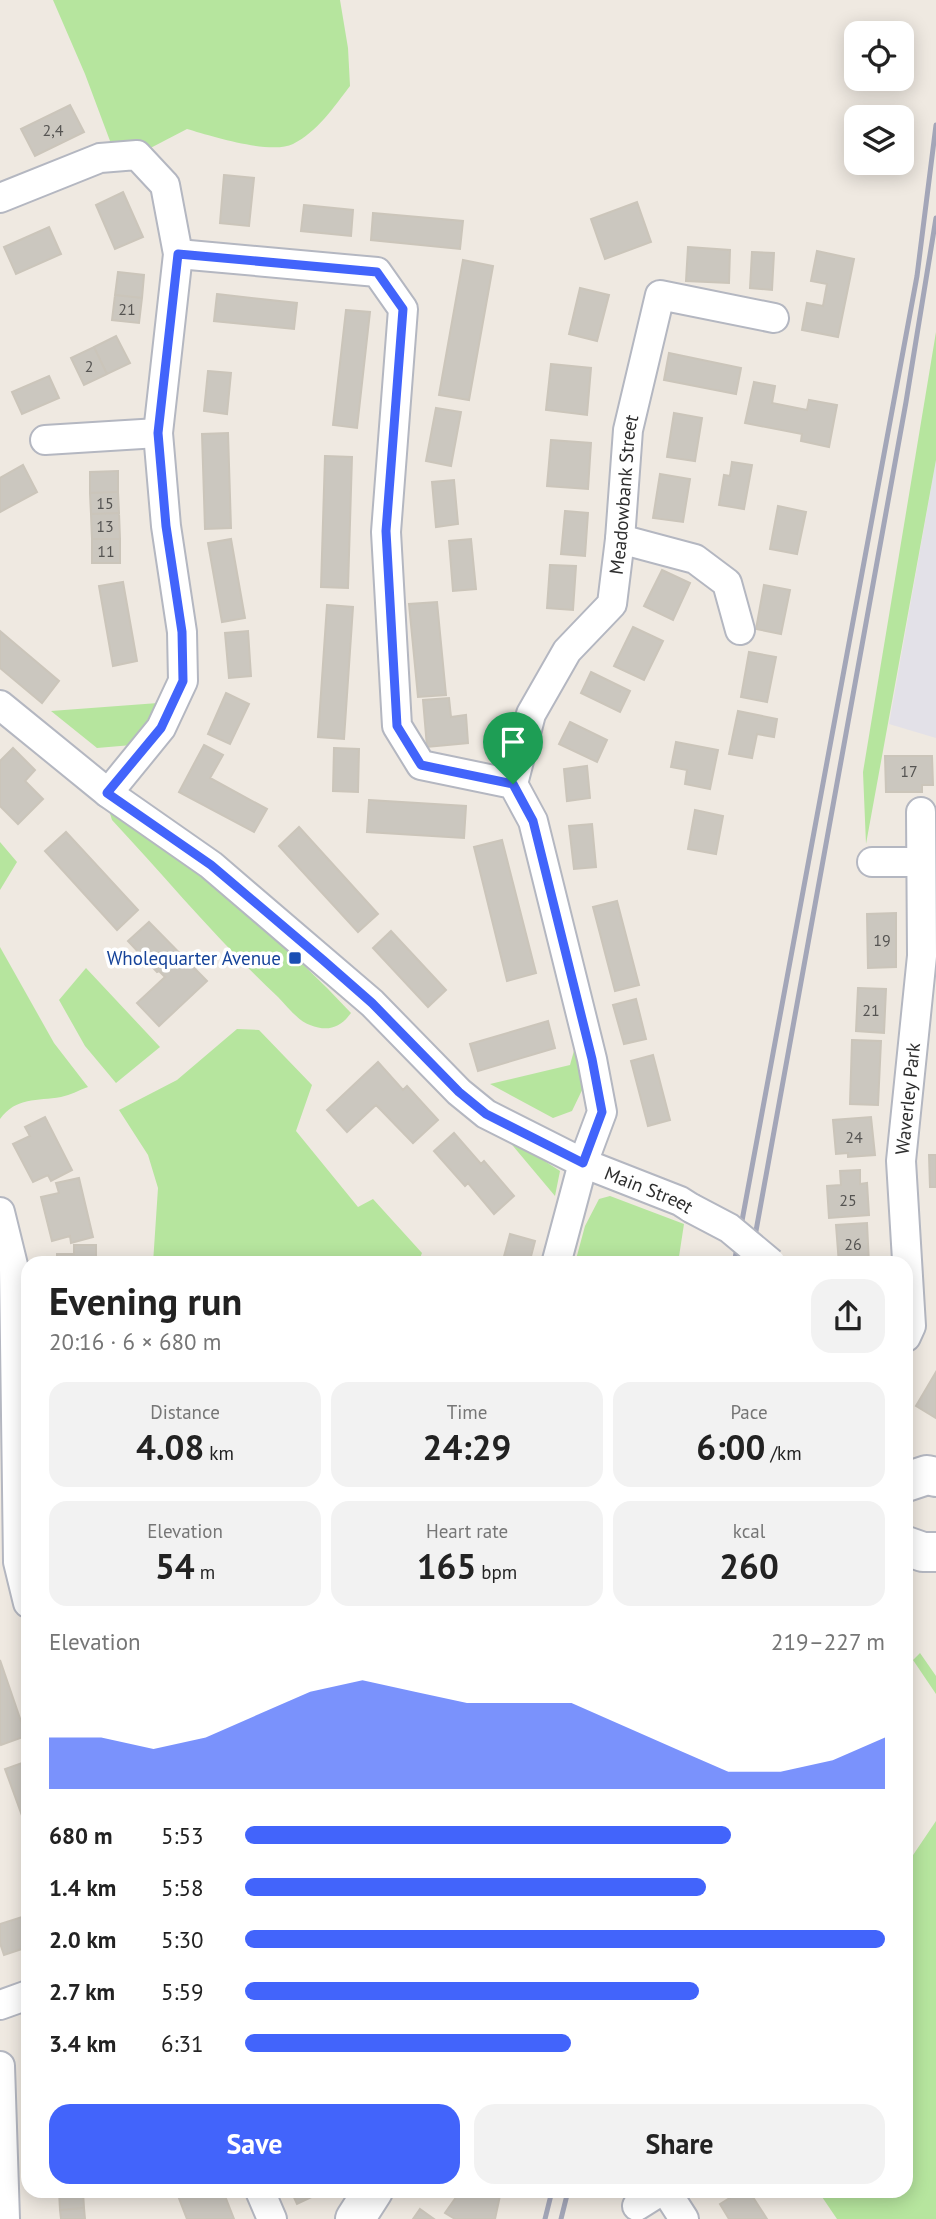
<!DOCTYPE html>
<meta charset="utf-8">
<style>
body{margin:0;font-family:"PT Sans",sans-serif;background:#f2f2f2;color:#222;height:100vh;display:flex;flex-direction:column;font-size:26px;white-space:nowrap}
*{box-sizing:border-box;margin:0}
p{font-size:23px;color:#767676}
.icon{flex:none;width:38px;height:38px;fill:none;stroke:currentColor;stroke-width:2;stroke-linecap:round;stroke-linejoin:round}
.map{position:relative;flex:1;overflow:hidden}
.sheet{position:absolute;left:21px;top:1256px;width:892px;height:942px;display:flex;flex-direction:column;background:#fff;border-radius:21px;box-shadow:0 4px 18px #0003}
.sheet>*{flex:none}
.controls{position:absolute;left:844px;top:21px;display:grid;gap:14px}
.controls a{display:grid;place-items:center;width:70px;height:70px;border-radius:14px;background:#fff;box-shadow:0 4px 18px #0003;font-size:35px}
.pin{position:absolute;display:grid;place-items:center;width:60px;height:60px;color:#fff;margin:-72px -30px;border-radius:50% 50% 50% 0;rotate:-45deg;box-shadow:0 0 7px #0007}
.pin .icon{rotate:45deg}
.round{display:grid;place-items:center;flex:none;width:74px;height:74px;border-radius:21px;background:#f2f2f2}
.headline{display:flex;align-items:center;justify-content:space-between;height:119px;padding:0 28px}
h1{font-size:38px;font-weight:700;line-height:52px}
.stats{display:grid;grid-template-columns:repeat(3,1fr);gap:10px;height:119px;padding:7px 28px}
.stats div{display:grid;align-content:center;border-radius:18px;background:#f2f2f2;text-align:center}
.stats b{font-size:35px;font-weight:700}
.stats small{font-size:19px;font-weight:400}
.stats p{font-size:19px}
.chart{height:196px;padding:14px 28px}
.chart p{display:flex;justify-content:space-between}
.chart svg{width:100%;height:126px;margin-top:7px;fill:#4264fb;opacity:.7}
.primary-button{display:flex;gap:14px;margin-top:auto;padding:14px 28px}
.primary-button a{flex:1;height:80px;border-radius:21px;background:#4264fb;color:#fff;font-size:28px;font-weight:700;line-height:80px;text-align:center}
.primary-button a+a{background:#f2f2f2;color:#222}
ul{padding:0 28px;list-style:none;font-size:23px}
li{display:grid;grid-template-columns:112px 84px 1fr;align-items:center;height:52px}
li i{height:18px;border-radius:9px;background:#4264fb}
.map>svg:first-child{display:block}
.industrial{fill:#e3e1e8}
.green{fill:#b6e59e}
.building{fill:#cbc7bf;stroke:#cbc5ba;stroke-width:2}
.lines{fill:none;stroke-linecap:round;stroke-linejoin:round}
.minor-casing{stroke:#b4b7c1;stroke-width:32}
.secondary-casing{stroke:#b4b7c1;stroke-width:42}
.minor{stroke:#fff;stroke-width:28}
.secondary{stroke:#fff;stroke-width:38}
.rail{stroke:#a3a6b8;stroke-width:5}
.minor-bridge-casing{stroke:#b4b7c1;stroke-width:32;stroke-linecap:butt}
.minor-bridge{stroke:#fff;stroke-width:28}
.route-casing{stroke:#fff;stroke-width:14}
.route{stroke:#4264fb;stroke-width:9}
.transit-dot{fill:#1a4fb4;stroke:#fff;stroke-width:2.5}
.labels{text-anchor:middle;stroke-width:7;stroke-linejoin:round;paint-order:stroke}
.number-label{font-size:16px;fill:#555452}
.street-label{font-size:19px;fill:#2e2e2e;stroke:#fff}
.transit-label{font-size:19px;fill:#164399;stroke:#fff;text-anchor:end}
</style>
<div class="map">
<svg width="936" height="2219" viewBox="0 0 936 2219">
<rect width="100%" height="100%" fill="#efe9e1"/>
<path class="industrial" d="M936,460v278l-47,-14z"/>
<path class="green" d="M53,0h287l8,48 2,38c-16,21 -33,46 -57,58 -22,11 -82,-8 -106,-15l-50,26 -21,2 -31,-83z
M936,332v128l-70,384 -3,-72z
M158,703l-26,42 -35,3 -46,-37z
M105,798c86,67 171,135 246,215 -11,15 -23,19 -41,12 -12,-4 -23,-19 -32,-28 -59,-55 -111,-118 -166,-177z
M0,842l17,20 -17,28z
M0,947l54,96 34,44c-9,3 -17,8 -27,10 -24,4 -45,0 -61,22z
M86,968l74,79 -44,36 -31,-37 -26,-46z
M237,1029l22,1 53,55 -16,46 62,76 15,-8 49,54 -4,10h-265l5,-75 -10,-33 -29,-45 58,-30z
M575,1047l10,37 -13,27 -19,7 -63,-34 80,-19z
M503,1134l57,37 -5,25z
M610,1196l74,28 -6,39h-103l10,-37 14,-27z
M920,1653l16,23v18l-23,-34z
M936,1821v398h-99l-19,-28h88l1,-327z"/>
<path class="building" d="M70,105l14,27 -49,24 -14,-27z
M224,175l30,3 -5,48 -29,-3z
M123,192l20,45 -28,12 -19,-44z
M637,202l14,40 -46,17 -14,-40z
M304,205l49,5 -2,26 -50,-5z
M373,213l90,8 -3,28 -89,-9z
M49,227l12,27 -45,20 -12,-27z
M688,247l42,3 -1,33 -43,-2z
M817,251l37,8 -16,78 -36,-7 5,-27 16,3 4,-22 -16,-3z
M752,252l22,1 -2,37 -22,-2z
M463,260l30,6 -24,134 -30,-5z
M118,272l26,3 -2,23 -27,-3z
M580,288l29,7 -12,46 -28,-7z
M217,294l80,9 -3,26 -80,-8z
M115,295l27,3 -3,25 -27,-3z
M346,310l24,2 -13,116 -24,-3z
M116,336l14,27 -23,11 -13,-27z
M94,347l13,27 -23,11 -13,-27z
M669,353l72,15 -5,26 -72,-14z
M551,364l40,4 -4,47 -41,-5z
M208,371l23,2 -4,41 -23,-3z
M49,376l10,22 -37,16 -10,-22z
M754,382l21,4 -3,17 35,7 2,-10 28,5 -8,42 -28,-6 1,-7 -57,-11z
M436,408l25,4 -10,54 -25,-5z
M674,413l28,5 -7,43 -28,-4z
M228,433l3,95 -26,1 -3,-95z
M551,440l40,3 -3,46 -41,-3z
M325,456l27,1 -4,131 -27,-1z
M732,462l20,3 -8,44 -25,-4 5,-30 6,1z
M23,465l14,27 -37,20v-34z
M118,471v21l-28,1v-21z
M660,474l30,5 -7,43 -30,-4z
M454,480l4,44 -22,3 -4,-45z
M118,492l1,21 -28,1 -1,-21z
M778,506l28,6 -9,42 -27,-5z
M565,511l23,2 -3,43 -24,-2z
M119,513l1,26h-28l-1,-25z
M92,539h28v24h-28z
M231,539l14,79 -23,4 -14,-79z
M471,539l5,50 -23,2 -4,-50z
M550,565l26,1 -3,44 -26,-2z
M662,570l28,13 -17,37 -29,-14z
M123,582l14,79 -24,5 -14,-80z
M764,585l26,5 -9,44 -25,-5z
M437,602l9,93 -28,2 -9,-93z
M327,605l26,2 -9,132 -26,-2z
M633,627l30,14 -19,39 -30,-14z
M0,631l59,50 -17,22 -42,-35z
M248,631l3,45 -22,2 -4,-45z
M749,652l27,5 -9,45 -26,-5z
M591,672l39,19 -10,21 -39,-19z
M226,693l23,11 -19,40 -22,-10z
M449,698l2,19 15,-2 2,28 -41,4 -4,-47z
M738,711l39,8 -3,18 -17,-3 -5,24 -23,-4z
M570,722l37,18 -10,22 -38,-18z
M676,742l42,8 -8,39 -25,-5 2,-14 -16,-3z
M204,745l19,10 -13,23 57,31 -13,23 -75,-40z
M13,748l22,22 -10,11 18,18 -25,25 -18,-18v-45z
M334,748l25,1 -1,43 -25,-1z
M885,756h47l1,29h-11v7h-36z
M587,766l3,32 -23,3 -3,-32z
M369,800l97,6 -2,32 -97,-6z
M695,810l28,6 -7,38 -28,-5z
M592,824l4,43 -22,2 -5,-43z
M299,827l79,87 -20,18 -79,-86z
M66,832l72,78 -21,20 -72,-79z
M502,840l34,133 -29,8 -33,-134z
M617,901l22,84 -24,6 -22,-84z
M896,913v54l-28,1 -1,-54z
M149,922l58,59 -48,45 -22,-23 28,-26 -6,-6 -2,1 -29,-31z
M391,931l55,59 -18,17 -55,-59z
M858,988l28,1 -2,44 -28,-2z
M636,999l10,40 -22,5 -11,-39z
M548,1021l7,27 -77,23 -8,-27z
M852,1040l29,1 -3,64 -28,-1z
M653,1055l17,65 -22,6 -17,-65z
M378,1062l25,28 4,-4 31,34 -25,23 -37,-38 -29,27 -20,-22z
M45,1117l27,53 -21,11 -3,-6 -15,7 -20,-38 17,-8 -5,-9z
M871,1117l4,38 -27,2v-4l-12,1 -3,-34z
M454,1133l27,31 3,-3 30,35 -20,18 -26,-31 -3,3 -31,-35z
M929,1155h7v32h-6z
M860,1170v14l7,-1 2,32 -40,3 -2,-32 14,-1 -1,-14z
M79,1178l14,59 -22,6 -1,-7 -18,5 -11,-44 18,-4 -3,-10z
M867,1223l2,41h-30l-3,-39z
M510,1234l25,7 -6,23h-27z
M74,1245h22v19h-39v-10h17z
M936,1372v46l-20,-12z
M0,1660l26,76 -25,9 -1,-3z
M28,1761v58l-4,2 -19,-52z
M28,1915v32l-24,8 -4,-12v-19z
M59,2191h24l1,17 -24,2z
M182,2191h41l11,28h-47l-10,-26z
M291,2191h28l1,2 -23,11z
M476,2191h25l-6,28h-40l-10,-6 14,-20 15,3z
M741,2191h8l18,28h-38l-9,-15z
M84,2208l1,11h-24l-1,-9z
M420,2209l14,10h-21z"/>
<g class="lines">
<defs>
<g id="minor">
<path d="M0,198l100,-40 37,-3 28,30 13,69 -20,179 8,93 16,106 1,49 -22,47 -53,65"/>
<path d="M178,254l199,18 26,37 -17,223 11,194 24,39 92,19 20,37 59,238 10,53 -19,51 -27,101"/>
<path d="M45,440l113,-7"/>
<path d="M620,539l75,20 32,24 13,47"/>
<path id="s1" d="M0,705l108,88 103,72 161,138 87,89 27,22 97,49 97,38 11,7"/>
<path id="s2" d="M513,784l18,-70 36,-63 45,-47 8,-65 8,-109 32,-135 114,23"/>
<path d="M872,862h49"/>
<path d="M0,1212l14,57 4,293 10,41"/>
<path id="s3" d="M906,1337l5,-11 -10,-165 21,-205 -1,-144"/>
<path d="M0,2005l28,-10"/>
<path d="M0,2066l5,153"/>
<path d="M260,2191l12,28"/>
<path d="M666,2191l18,28"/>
<path d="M637,2206l24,-15"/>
</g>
<path id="secondary" d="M906,1482l21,-7 9,2
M906,1546l17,6h13
M355,2219l18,-28"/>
</defs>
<use href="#minor" class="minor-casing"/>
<use href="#secondary" class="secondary-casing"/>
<use href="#minor" class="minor"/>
<use href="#secondary" class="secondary"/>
<path class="rail" d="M734,1264l183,-988 19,-151
M750,1264l156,-862 30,-184
M545,2219l7,-28
M561,2219l7,-28"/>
<defs>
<path id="minor-bridge" d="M691,1208l38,20 42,35"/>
</defs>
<use href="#minor-bridge" class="minor-bridge-casing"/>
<use href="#minor-bridge" class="minor-bridge"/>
</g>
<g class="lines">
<defs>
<path id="route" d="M178,254l199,18 26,37 -17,222 11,195 24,39 92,19 20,37 59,238 10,53 -19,51 -97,-49 -27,-22 -87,-89 -49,-43 -112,-95 -104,-72 54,-65 22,-47 -1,-49 -16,-106 -8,-93z"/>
</defs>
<use href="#route" class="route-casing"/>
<use href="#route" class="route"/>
</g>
<rect class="transit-dot" x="288" y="951" width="14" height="14" rx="3.5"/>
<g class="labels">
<g class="number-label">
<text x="53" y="136">2,4</text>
<text x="127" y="315">21</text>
<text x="89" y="372">2</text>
<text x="105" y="509">15</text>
<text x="105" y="532">13</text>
<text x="106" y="557">11</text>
<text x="909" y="777">17</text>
<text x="882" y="946">19</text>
<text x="871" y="1016">21</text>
<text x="854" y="1143">24</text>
<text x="848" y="1206">25</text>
<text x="853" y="1250">26</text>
</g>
<g class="street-label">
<text dy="7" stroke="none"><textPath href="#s2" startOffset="320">Meadowbank Street</textPath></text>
<text dy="7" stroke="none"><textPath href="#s3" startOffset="240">Waverley Park</textPath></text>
<text dy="7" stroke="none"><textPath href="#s1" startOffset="816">Main Street</textPath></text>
</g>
<g class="transit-label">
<text x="281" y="965">Wholequarter Avenue</text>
</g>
</g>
</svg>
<div class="controls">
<a><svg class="icon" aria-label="locate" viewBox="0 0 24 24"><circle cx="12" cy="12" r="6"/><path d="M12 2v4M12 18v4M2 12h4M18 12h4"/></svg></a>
<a><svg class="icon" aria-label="layers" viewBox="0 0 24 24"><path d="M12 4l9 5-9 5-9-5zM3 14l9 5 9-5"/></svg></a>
</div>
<div class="pin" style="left:513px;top:784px;background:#1e9e55"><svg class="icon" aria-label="arrive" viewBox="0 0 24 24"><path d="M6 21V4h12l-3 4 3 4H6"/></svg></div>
<section class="sheet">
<div class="headline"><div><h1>Evening run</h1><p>20:16 · 6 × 680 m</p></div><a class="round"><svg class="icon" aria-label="share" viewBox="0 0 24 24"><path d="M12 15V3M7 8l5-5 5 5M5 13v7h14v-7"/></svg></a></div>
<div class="stats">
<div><p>Distance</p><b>4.08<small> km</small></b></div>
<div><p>Time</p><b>24:29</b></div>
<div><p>Pace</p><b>6:00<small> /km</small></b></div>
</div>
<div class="stats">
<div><p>Elevation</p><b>54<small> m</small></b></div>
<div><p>Heart rate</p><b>165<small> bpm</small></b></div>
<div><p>kcal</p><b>260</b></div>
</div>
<div class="chart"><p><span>Elevation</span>219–227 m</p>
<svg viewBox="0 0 160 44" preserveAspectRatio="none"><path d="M0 44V26L10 26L20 30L30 26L40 18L50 10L60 6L70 10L80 14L90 14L100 14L110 22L120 30L130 38L140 38L150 34L160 26V44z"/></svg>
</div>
<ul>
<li><b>680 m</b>5:53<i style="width:76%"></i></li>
<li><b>1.4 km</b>5:58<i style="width:72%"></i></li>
<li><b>2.0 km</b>5:30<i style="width:100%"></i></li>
<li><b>2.7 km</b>5:59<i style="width:71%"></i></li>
<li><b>3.4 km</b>6:31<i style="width:51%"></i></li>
</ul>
<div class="primary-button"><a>Save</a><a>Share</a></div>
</section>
</div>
